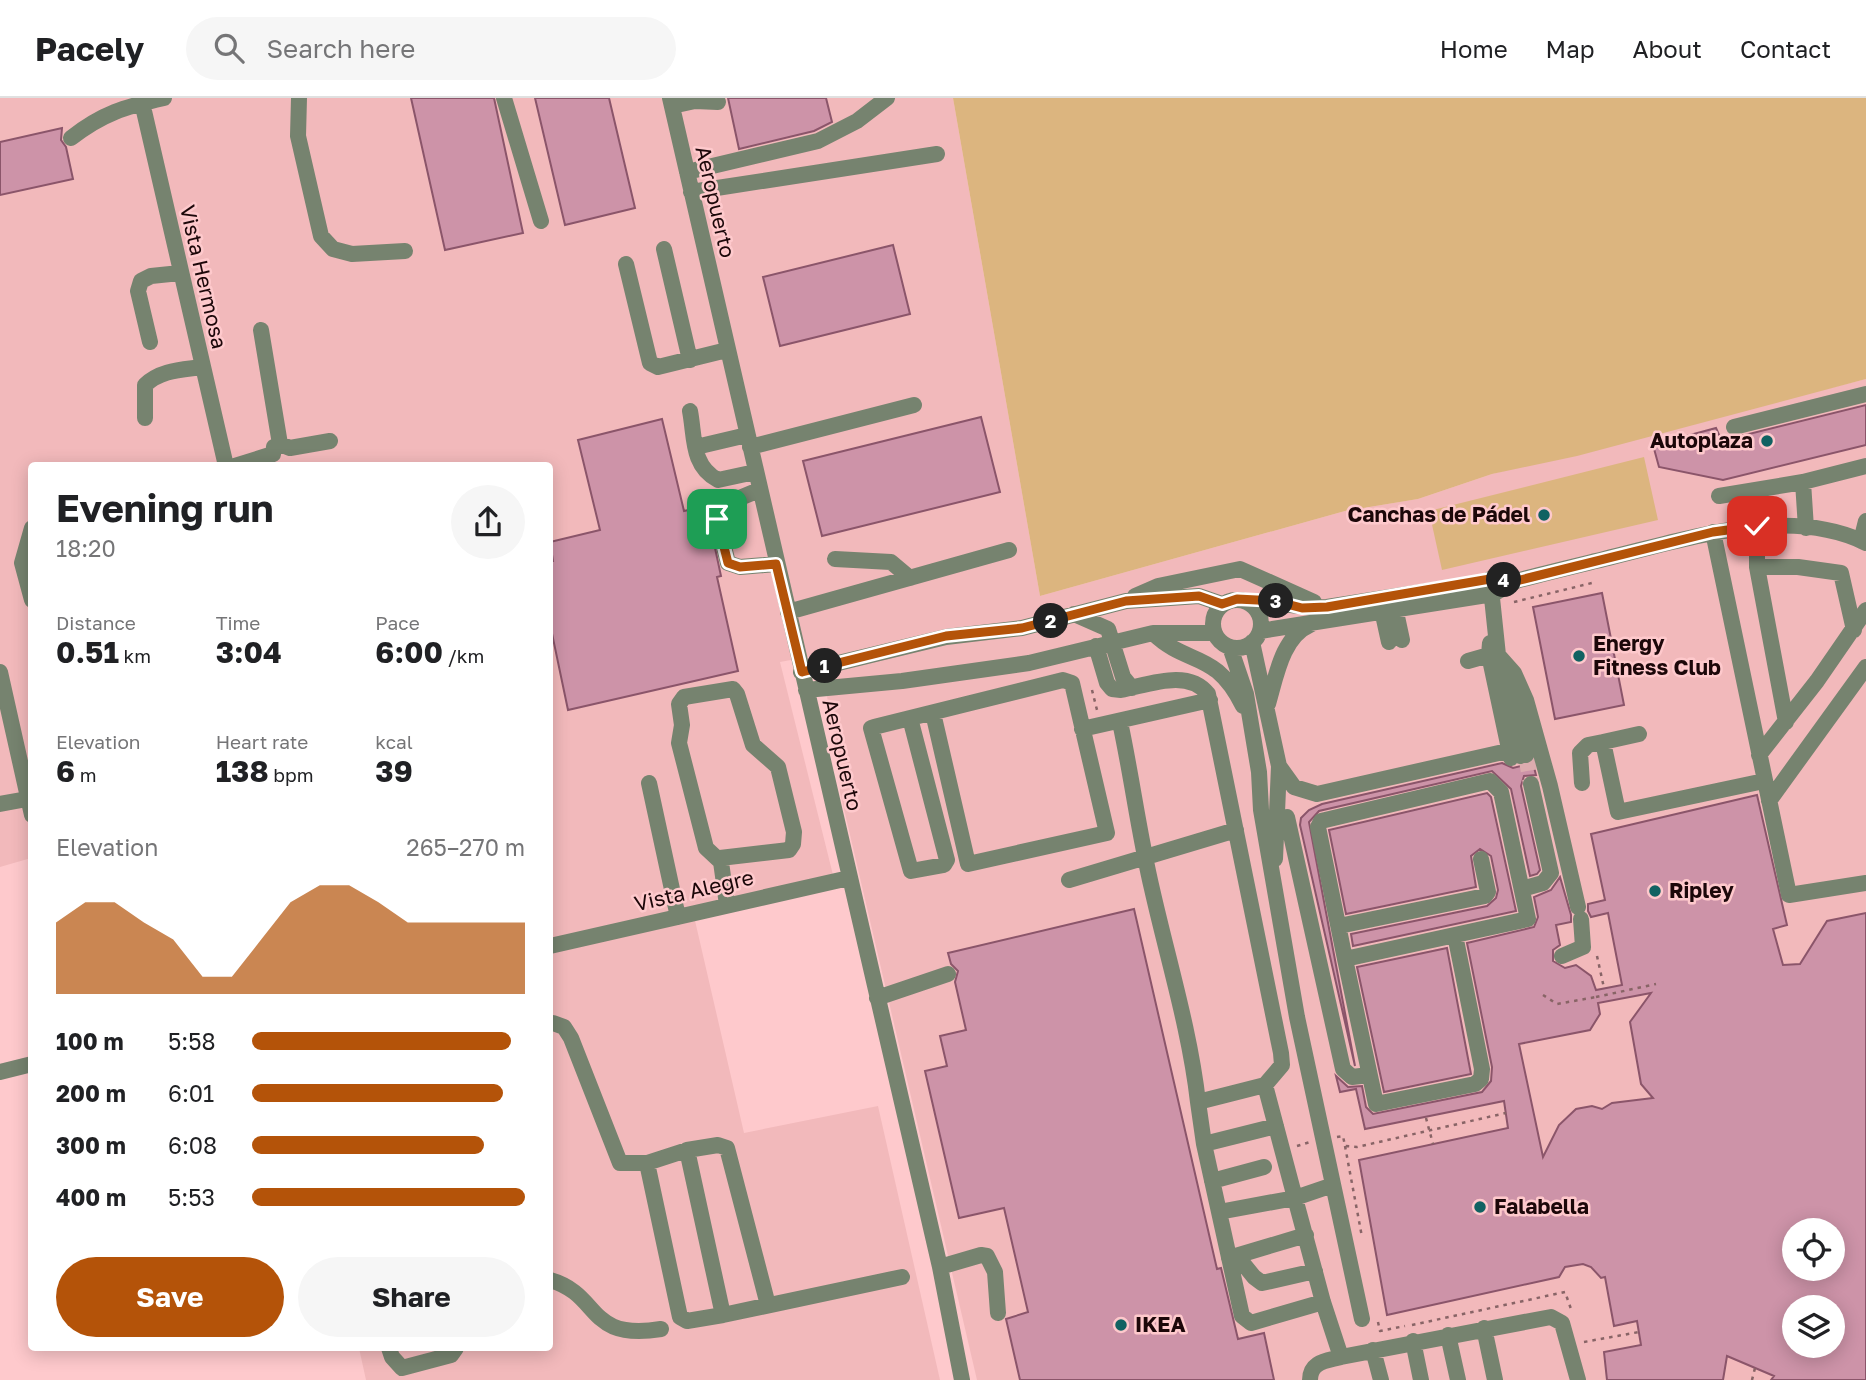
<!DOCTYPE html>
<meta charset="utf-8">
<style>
body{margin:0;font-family:"Golos Text",sans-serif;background:#f6f6f6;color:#202124;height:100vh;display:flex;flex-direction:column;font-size:26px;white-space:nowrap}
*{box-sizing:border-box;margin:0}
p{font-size:23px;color:#757577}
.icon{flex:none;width:38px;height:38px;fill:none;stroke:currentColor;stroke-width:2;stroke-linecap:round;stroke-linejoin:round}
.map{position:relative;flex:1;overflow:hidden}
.sheet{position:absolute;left:28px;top:364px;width:525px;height:889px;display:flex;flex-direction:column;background:#fff;border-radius:7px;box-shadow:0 4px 18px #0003}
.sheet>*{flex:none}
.tools{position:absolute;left:1782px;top:1120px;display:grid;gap:14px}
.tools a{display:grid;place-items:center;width:63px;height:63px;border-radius:50%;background:#fff;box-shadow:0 4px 18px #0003;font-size:35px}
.pin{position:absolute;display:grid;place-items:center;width:60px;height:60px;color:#fff;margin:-30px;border-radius:14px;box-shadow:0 4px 10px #0006}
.km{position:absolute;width:35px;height:35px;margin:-18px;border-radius:50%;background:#222;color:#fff;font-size:19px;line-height:35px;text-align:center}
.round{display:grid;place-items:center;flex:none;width:74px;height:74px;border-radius:37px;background:#f6f6f6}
.head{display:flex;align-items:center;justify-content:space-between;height:119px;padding:0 28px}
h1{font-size:38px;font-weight:700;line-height:52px}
.stats{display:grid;grid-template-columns:repeat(3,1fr);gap:10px;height:119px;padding:7px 28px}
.stats div{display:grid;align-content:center}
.stats b{font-size:30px;font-weight:700}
.stats small{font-size:19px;font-weight:400}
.stats p{font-size:19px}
.chart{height:196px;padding:14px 28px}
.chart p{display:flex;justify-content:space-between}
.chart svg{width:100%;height:126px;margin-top:7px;fill:#b45309;opacity:.7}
.cta{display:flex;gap:14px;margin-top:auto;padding:14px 28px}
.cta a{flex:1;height:80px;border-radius:42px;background:#b45309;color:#fff;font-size:28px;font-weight:700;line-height:80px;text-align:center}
.cta a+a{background:#f6f6f6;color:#202124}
ul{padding:0 28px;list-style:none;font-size:23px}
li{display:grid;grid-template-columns:112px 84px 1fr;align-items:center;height:52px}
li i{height:18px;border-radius:9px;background:#b45309}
header{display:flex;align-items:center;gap:42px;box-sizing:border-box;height:98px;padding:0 35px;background:#fff;border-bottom:2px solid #e0e0e0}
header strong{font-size:33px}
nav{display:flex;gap:38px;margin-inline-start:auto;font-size:24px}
.search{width:490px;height:63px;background:#f6f6f6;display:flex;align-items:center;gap:18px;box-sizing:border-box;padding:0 24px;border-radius:38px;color:#757577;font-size:26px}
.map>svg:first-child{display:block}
.built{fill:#f2b9bb;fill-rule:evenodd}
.green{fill:#dcb57f}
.building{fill:#cd93a8;stroke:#8b556a;stroke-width:2;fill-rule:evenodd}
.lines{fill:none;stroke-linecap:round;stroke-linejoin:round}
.minor-tunnel{stroke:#dcacaf;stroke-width:16;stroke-dasharray:16 8;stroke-linecap:butt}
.path{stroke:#886466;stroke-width:2.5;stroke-dasharray:3.5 5;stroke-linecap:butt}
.minor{stroke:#76836f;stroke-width:16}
.path-bridge{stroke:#886466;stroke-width:2.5;stroke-dasharray:3.5 5;stroke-linecap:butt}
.route-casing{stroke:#fff;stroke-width:14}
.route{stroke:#b45309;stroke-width:9}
.poi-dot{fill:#116262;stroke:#fec9cc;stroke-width:2.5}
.labels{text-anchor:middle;stroke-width:5;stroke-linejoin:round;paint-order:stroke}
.street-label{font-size:21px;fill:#1c0709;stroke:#fec9cc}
.poi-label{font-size:21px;font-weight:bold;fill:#1c0709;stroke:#fec9cc;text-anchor:start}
</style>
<header>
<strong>Pacely</strong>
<div class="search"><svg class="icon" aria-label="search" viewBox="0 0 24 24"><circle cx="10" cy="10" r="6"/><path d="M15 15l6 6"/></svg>Search here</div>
<nav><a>Home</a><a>Map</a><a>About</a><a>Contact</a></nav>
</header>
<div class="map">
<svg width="1866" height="1282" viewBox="0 0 1866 1282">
<rect width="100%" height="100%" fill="#fec9cc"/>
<path class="built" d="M0,0h953l87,498 305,-85 73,-12 74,-25 374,-95v1001h-889l-137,-588 -1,-35 -11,-52 -5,-51 -43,8 54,217 -141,33 51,221 134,-27 62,274h-574l-7,-32h191v-882h-518l-1,392 -31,9zM1794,1132h38v39h-38zM1794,1209h38v39h-38z"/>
<path class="green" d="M953,0h913v281l-289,77 -85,18 -74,25 -73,12 -305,85z
M1644,359l14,63 -216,50 -13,-59z"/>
<path class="building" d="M411,0h83l29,135 -78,17z
M535,0h74l26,110 -70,17z
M728,0h98l6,24 -18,9 -75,18z
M62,30l-1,12 5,7 7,32 -73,16v-53z
M893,147l17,69 -130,32 -17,-69z
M1866,307v40l-143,35 -64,-13 -6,-22 63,-17 4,9h17z
M981,319l19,75 -178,44 -19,-75z
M662,321l22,92 22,-5 15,70 -4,1 21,94 -170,39 -18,-86v-62l3,-1 -3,-19 50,-12 -22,-90z
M1602,495l22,112 -69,14 -22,-112z
M1502,665l11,5 20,-5 3,12 -12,1 -3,10 19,84 -3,4 -7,2 -19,-87 -19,-18 -173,40 -10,11 46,244 -55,-241 1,-7 8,-8 13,-6z
M1487,695l4,4 25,114 -163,35 -2,-12 136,-28 9,-8 2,-8 -7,-34 -11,-7 -9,7 5,31 -130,27 -17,-84z
M1757,697l30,130 -14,4 10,36 17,-1 27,-43 39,-8v467h-95l3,-4 -47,-20 -4,24h-116l-3,-28 37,-7 -4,-24 -23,5 -9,-49 -4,1 -10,-11 -8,-3 -18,3 -6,10 -172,38 -28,-155 149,-32 -4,-27 -139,28 -9,-40 -16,3 -4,-16 12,11 14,-1 4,21 7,7 109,-22 9,-11 1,-14 -25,-124 67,-16 4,-10 -4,-20 17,-7 9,-13 11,38v7l-15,3 4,20 -7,5v11l12,7 11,-3 15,11 5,14 26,-5 -14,-72 -17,4 -3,-6v-7l17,-4 -14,-66zM1651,895l-21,29 11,62 12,14 -41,5 -10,6 -10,-3 -16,3 -17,16 -16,32 -24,-113 71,-14 10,-16 -2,-11zM1794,1132h38v39h-38zM1794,1209h38v39h-38z
M1134,811l83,360 4,-1 17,71 26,-6 10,47h-254l-14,-61 22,-7 -24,-104 -45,10 -34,-147 22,-5 -7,-30 26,-6 -11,-48 3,-11 -7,-7 -3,-11z
M1447,850l24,126 -87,18 -27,-125z"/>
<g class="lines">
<path class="minor-tunnel" d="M1526,657l5,29"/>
<path class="path" d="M1514,504l78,-19
M1092,592l5,20
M1597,858l7,32
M1543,897l14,9 39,-7
M1337,1039l6,-1 2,10 12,1 149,-34
M1297,1048l13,-4
M1345,1048l17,91
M1378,1224l2,9 25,-5
M1412,1227l153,-33 6,17
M1584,1244l55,-10
M1752,1282l3,-12"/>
<path class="minor" d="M141,0l85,368
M299,0l-1,38 23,100 12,13 19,5 53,-3
M504,0l37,123
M670,0l270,1169 22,113
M672,8l23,-5 23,1
M71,40c32,-25 54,-31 93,-40
M687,74l131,-31 39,-20 30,-23
M691,94l246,-38
M664,151l26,111
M626,166l24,99 8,4 69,-17
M261,232l19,114
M150,244l-12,-51 3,-10 10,-5 29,-3
M690,313c5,26 1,55 28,69l37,-8
M145,320v-33c16,-15 36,-15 57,-18
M1734,329l132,-33
M696,349l51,-12
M750,349l164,-42
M235,368l38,-12 1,-7 6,-3 10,4 40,-7
M759,392l-36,15 -6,14 11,44 12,4 36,-3
M1719,398l84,-14
M1757,428v41l29,155
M32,430l-10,35 10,37
M1806,430l-3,-46 63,-16
M1713,434l76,363 77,-12
M1861,443l5,-20
M835,461l56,3 19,16
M1757,469h41l43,6 13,57
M1490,481l8,76 16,18 12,27 24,86 28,121
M1135,498l23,-10 82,-17 74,33
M1393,500l9,42
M1213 526a24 24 0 1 1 48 0a24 24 0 1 1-48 0Z
M1380,503l9,41
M1248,504c27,-2 51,7 79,5l172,-27
M788,514l221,-62
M1074,516l34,15 15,48 9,11
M1260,533l233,-37 23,-13c29,-8 59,-15 88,-22 80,-19 183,-55 262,-16
M1153,535c35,34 62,16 90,73
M1252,544l27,124 -4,93
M1490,545l-1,12 22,103
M1096,548l11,37 5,6 9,1c27,-5 67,-22 87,4l73,359 1,12 -17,20
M1230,549l16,47 13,78 2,38 36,207 65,302
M1468,563l21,-6
M1502,569l24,88
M0,574l32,143
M801,574l145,-35 76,-9 104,-27 73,-5 23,8
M806,592l96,-9 127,-18 124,-30h61
M1268,606c8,-27 14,-67 42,-79
M910,620l37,142 -3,5 -33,6 -40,-143 3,-1c63,-16 126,-31 189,-47l9,3 35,150 -139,31 -35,-151
M1120,624c12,56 19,112 32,167 16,71 38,142 46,213l67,-17 30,113 -76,14
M1082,631l128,-29
M1639,636l-36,8 15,70 146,-31
M1759,657l58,-74 49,-71
M1279,668l15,21 23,7 195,-44 6,1 2,5
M649,685l29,134
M1582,685l-2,-30 8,-8 15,-3
M1769,703l97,-134
M0,706l27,-5
M1287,719l56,252 9,8 17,-2
M720,760l69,-8 4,-6 1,-12 -16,-65 -25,-22 -16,-51 -4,-5 -49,8 -5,7 3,21 -3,18 27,105 15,14 6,43
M1069,782l167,-50
M1522,791l21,-6 8,-10 -20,-89
M1339,828l146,-30 3,-4 -7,-33
M550,848l299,-68
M1562,858l21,-9 -2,-28
M1345,861l-27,-132 3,-6 169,-40 11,11 27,127 -183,40 31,145 99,-20 6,-5 1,-10 -27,-134
M877,900l71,-24
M553,925l11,4 7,11 49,125h27l40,-13 36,165 -36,6 -7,-4 -33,-154
M0,974l32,-8
M1198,1004l6,42 38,172 9,7 72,-21
M1204,1046l72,-18
M687,1052l31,-5 9,3 41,157
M1212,1083l52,-14
M1333,1087l-38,13 28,104 18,55
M1237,1158l17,21 8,6 53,-12
M1229,1160l77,-23
M940,1169l41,-12 6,1 8,16 3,41
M550,1182c52,15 35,61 111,49
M723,1217l179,-38
M1484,1230l11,52
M1448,1237l10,45
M1413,1243l8,39
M389,1250l3,9 10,11 49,-13 5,-7
M1373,1252l8,30
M1310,1282c0,-19 17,-19 31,-23l210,-40 11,6 16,57"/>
<path class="path-bridge" d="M1596,899l60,-13
M1426,1020l7,26"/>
</g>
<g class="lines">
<defs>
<path id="route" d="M717,421l11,44 12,4 36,-3 26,108 144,-36 76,-8 104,-27 73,-5 23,8 15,-5 38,2 27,7 25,-1 163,-28 26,2 197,-49 44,-6"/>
</defs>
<use href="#route" class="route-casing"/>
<use href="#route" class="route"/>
</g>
<g class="poi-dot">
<circle cx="1767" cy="343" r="7"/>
<circle cx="1544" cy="417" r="7"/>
<circle cx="1579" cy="558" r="7"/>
<circle cx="1655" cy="793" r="7"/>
<circle cx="1480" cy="1109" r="7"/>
<circle cx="1121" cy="1227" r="7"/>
</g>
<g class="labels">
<g class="street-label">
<text transform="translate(715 104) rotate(77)" y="7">Aeropuerto</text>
<text transform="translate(203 179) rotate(77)" y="7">Vista Hermosa</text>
<text transform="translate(842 657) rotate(77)" y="7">Aeropuerto</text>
<text transform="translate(694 793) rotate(-13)" y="7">Vista Alegre</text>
</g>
<g class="poi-label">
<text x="1753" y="350" text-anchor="end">Autoplaza</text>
<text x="1530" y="424" text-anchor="end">Canchas de Pádel</text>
<text x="1593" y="553">Energy<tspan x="1593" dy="24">Fitness Club</tspan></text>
<text x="1669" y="800">Ripley</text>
<text x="1494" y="1116">Falabella</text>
<text x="1135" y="1234">IKEA</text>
</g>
</g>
</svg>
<div class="tools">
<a><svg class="icon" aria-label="locate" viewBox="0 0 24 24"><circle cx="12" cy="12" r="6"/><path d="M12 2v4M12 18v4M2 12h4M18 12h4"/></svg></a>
<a><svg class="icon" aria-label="layers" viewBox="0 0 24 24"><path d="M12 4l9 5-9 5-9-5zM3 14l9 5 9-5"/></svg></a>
</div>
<div class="pin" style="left:717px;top:421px;background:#1e9e55"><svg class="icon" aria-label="arrive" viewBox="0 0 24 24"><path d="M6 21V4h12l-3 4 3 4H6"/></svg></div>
<div class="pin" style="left:1757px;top:428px;background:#d93025"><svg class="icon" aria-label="check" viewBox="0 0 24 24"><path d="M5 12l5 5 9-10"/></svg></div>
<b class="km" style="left:825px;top:568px">1</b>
<b class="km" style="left:1051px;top:523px">2</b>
<b class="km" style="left:1276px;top:503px">3</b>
<b class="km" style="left:1504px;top:482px">4</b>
<section class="sheet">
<div class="head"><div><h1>Evening run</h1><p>18:20</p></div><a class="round"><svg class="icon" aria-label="share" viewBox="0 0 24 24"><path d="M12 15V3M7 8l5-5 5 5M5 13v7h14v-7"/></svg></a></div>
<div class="stats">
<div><p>Distance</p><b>0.51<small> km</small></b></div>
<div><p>Time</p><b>3:04</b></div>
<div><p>Pace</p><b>6:00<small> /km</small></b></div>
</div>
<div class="stats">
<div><p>Elevation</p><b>6<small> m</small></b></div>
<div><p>Heart rate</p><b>138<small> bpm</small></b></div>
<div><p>kcal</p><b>39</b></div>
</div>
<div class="chart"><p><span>Elevation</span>265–270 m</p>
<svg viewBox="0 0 160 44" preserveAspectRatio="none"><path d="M0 44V19L10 12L20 12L30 19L40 25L50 38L60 38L70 25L80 12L90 6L100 6L110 12L120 19L130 19L140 19L150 19L160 19V44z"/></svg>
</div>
<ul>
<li><b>100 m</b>5:58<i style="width:95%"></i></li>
<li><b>200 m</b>6:01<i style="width:92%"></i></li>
<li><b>300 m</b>6:08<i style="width:85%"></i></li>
<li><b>400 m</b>5:53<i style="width:100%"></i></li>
</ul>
<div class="cta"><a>Save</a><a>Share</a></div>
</section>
</div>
